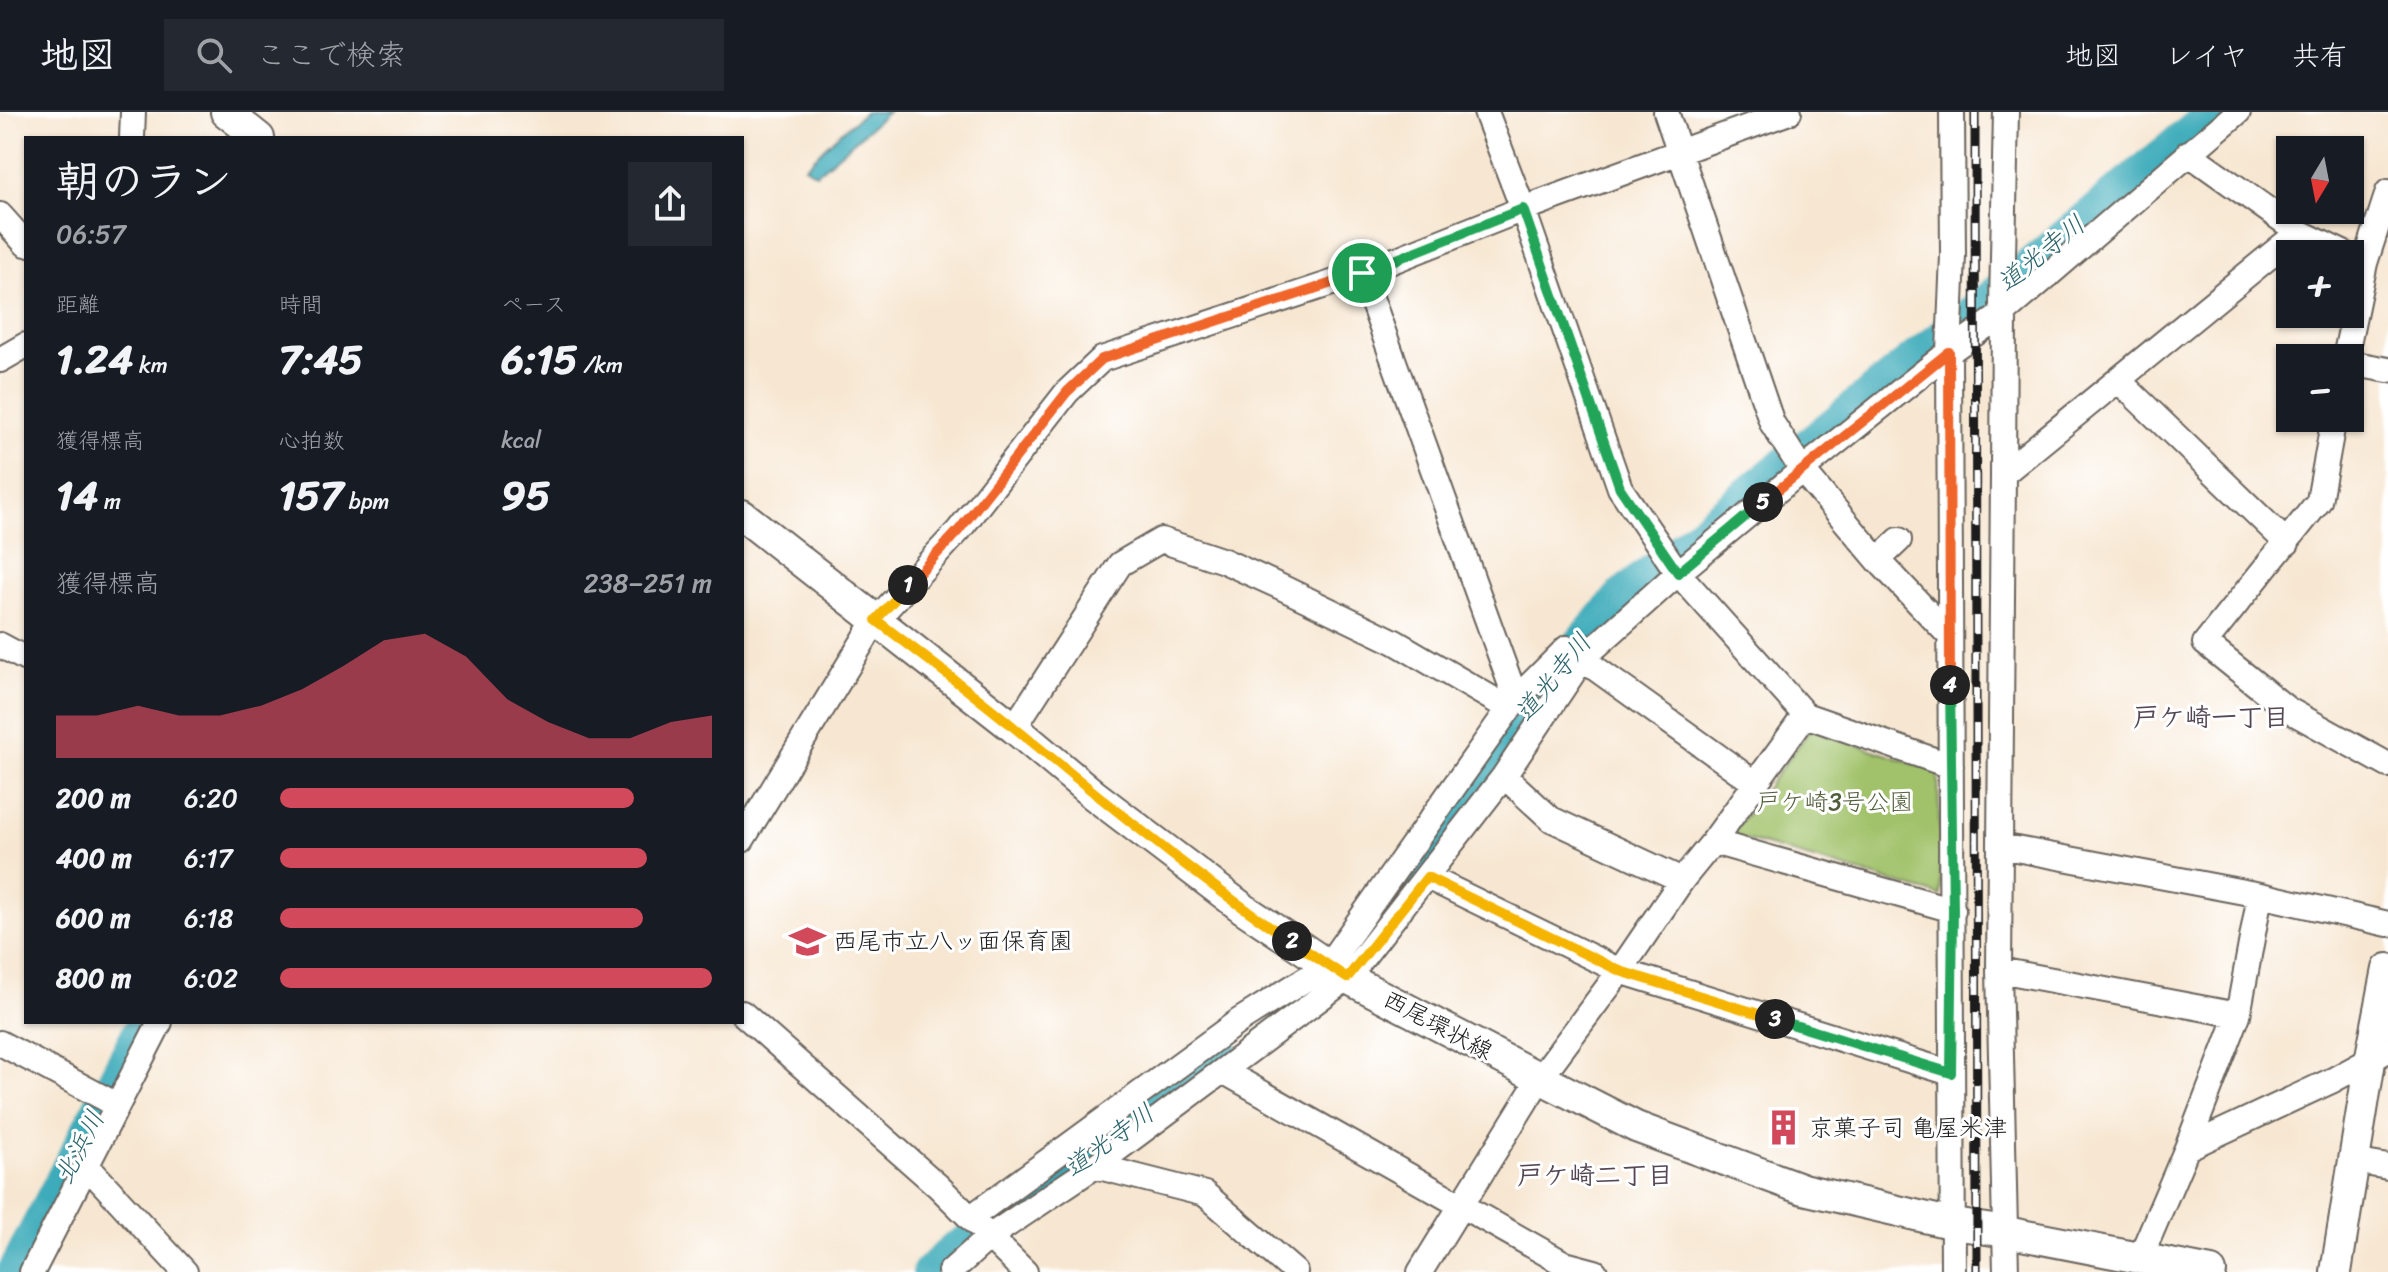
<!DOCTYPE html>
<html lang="ja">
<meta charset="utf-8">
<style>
body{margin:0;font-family:Sriracha,"Klee One",sans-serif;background:#242831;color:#f1f3f6;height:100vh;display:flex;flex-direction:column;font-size:30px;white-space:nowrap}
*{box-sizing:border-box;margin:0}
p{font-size:26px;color:#9ea1a6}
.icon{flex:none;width:44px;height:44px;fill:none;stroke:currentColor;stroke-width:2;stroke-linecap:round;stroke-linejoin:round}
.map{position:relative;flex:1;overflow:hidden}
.side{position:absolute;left:24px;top:24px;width:720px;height:888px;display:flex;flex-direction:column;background:#171b24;border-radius:0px;box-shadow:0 2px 6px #0004}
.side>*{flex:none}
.needle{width:52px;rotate:190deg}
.buttons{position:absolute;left:2276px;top:24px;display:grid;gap:16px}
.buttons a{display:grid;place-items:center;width:88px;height:88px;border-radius:0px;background:#171b24;box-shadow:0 2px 6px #0004;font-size:40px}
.pin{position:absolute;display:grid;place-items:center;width:68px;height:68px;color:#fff;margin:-34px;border:4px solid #fff;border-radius:50%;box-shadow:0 2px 8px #0007}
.km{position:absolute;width:40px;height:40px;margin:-20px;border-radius:50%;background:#222;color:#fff;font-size:22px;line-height:40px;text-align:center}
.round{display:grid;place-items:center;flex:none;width:84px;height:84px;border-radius:0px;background:#242831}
.headline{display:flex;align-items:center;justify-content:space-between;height:136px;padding:0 32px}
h1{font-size:44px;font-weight:700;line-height:60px}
.figures{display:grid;grid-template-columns:repeat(3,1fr);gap:12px;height:136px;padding:8px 32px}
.figures div{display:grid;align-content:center}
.figures b{font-size:40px;font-weight:700}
.figures small{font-size:22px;font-weight:400}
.figures p{font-size:22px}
.chart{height:224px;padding:16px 32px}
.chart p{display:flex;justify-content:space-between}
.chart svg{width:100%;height:144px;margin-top:8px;fill:#d1495b;opacity:.7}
ul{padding:0 32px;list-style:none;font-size:26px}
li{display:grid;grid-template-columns:128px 96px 1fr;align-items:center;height:60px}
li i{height:20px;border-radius:10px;background:#d1495b}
header{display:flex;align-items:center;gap:48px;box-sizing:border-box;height:112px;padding:0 40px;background:#171b24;border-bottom:2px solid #363941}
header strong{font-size:38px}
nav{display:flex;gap:44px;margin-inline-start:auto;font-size:28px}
.search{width:560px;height:72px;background:#242831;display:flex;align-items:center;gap:20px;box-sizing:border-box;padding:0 28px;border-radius:0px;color:#9ea1a6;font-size:30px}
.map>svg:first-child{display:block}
.green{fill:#a1c26a;stroke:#5e6f43;stroke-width:2}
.water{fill:#3cabba;stroke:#2c646b;stroke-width:2}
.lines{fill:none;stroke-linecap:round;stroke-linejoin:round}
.river{stroke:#3cabba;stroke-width:34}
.minor-casing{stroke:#69635c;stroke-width:28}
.major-casing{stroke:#69635c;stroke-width:34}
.minor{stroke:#fff;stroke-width:24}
.major{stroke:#fff;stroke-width:30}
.rail-casing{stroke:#1c1c1c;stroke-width:9}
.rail{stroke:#fff;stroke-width:6;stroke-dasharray:18;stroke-linecap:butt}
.split-1-casing{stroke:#fff;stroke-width:16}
.split-2-casing{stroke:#fff;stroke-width:16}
.split-3-casing{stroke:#fff;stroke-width:16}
.split-4-casing{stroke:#fff;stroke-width:16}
.split-5-casing{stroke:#fff;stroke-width:16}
.split-6-casing{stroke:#fff;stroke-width:16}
.split-1{stroke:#f0652b;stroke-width:10}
.split-2{stroke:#f5b400;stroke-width:10}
.split-3{stroke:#f5b400;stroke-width:10}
.split-4{stroke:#22a559;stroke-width:10}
.split-5{stroke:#f0652b;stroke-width:10}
.split-6{stroke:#22a559;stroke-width:10}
.labels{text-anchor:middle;stroke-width:6;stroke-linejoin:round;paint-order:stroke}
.park-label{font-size:24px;fill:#515e3b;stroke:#fff}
.poi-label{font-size:24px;fill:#1c1c1c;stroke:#fff;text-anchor:start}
.street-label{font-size:24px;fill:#1c1c1c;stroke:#fff}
.water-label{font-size:26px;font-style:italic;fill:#2c646b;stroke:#fff}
.neighbourhood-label{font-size:26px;font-weight:bold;fill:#554754;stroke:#fff}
</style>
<header>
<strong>地図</strong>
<div class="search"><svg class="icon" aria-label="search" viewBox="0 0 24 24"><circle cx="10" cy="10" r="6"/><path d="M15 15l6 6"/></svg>ここで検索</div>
<nav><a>地図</a><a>レイヤ</a><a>共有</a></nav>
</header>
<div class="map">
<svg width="2388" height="1160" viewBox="0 0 2388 1160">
<rect width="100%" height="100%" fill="#fff"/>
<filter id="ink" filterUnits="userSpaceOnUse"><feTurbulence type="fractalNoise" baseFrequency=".0125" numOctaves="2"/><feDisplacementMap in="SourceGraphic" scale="16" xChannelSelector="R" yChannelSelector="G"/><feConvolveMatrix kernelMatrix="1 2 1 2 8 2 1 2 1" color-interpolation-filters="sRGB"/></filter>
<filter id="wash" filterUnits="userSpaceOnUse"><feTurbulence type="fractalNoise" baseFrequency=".006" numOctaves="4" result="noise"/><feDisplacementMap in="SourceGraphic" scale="32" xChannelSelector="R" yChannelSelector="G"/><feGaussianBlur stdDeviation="1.8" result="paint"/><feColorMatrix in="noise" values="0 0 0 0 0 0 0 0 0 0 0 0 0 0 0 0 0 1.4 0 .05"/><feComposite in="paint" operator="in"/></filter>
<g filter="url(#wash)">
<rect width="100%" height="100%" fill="#f7e7d2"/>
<path class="green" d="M1811,617l127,43 3,124 -210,-61z"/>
<path class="water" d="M865,0h23l-72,62 -11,-7 28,-28z
M56,1067l10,10 -41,83h-18z"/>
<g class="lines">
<path class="river" d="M1390,783l88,-113 49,-77 94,-109 410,-332 183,-152
M14,1160l130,-250
M929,1160l28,-25 41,-26 226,-166"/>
</g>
</g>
<g filter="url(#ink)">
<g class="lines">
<defs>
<path id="minor" d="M1486,0l37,97 97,279 58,85 127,142 146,51
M1666,0l106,311 30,47 76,90 21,-20
M1952,0l1,143 -4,97 4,920
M132,26l1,-26
M2188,41l111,79 46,22
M0,103l26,29
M2345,246l20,-95 23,-71
M0,248l26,-15
M2350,251l38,7
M2118,268l169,163
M2334,306l-15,83 -114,142 82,66 101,56
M2003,362l1,-161 -2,-8 4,-193
M1878,448l72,76
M0,533l26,14
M1014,616l106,-164 41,-24 63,21 57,26 114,55 101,59 20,-2 51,-51 188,135
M1504,664l47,43 131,61
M742,728l134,-220 83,-90 108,-138 35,-33 260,-86 161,-64 266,-97
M1713,730l240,68
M2000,734l260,49 128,29
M1427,765l193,94 331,102
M1999,858l239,45
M742,901l196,173 87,86
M0,931l117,62
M1223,959l342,193 30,8
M2187,1036l146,-68 55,-30
M2353,1049l35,6
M86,1053l99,107
M1095,1054l110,28 90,78
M970,1106l269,-197 89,-56 188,-266 -154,-426
M2140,1146l47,-110 51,-133 22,-120
M32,1160l128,-250
M950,1160l39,-35 106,-71 252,-188 157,-202 79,-118 95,-85 124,-103 147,-118 55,-39 234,-201
M1420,1160l120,-194 80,-107 62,-91 31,-38 92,-127
M2006,1160l-7,-302 4,-496 296,-242"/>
<path id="major" d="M226,0l33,26
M742,403l272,213 80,67 150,114 103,69 193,100 96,49 167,62 151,35 52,8 205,40
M2336,1160l34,-211 18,-92"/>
</defs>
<use href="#minor" class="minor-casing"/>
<use href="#major" class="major-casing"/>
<use href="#minor" class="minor"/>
<use href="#major" class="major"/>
<defs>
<path id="rail" d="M1975,0l2,1160"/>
</defs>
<use href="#rail" class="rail-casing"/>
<use href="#rail" class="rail"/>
</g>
</g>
<g class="lines" filter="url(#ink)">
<defs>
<path id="split-1" d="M908,473l51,-55 108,-138 35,-33 260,-86"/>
<path id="split-2" d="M908,473l-32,35c47,36 94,71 140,109 90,73 179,148 276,212"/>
<path id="split-3" d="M1292,829l55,37 80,-101 193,94 155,48"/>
<path id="split-4" d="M1775,907l176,54 2,-163 -3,-225"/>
<path id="split-5" d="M1763,390l186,-150 1,333"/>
<path id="split-6" d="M1362,161l161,-64 97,279 58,85 85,-71"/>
</defs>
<use href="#split-1" class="split-1-casing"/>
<use href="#split-2" class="split-2-casing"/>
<use href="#split-3" class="split-3-casing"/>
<use href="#split-4" class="split-4-casing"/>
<use href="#split-5" class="split-5-casing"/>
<use href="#split-6" class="split-6-casing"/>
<use href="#split-1" class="split-1"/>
<use href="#split-2" class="split-2"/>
<use href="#split-3" class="split-3"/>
<use href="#split-4" class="split-4"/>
<use href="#split-5" class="split-5"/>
<use href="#split-6" class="split-6"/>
</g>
<defs>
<symbol id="school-bare" viewBox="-9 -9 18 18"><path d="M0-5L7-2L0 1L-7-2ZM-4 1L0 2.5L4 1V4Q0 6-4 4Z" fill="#d1495b" stroke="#fff" stroke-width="2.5" paint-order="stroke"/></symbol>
<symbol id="building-bare" viewBox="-9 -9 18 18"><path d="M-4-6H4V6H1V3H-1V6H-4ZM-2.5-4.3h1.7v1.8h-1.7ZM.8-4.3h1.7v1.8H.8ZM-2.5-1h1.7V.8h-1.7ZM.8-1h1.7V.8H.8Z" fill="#d1495b" stroke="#fff" stroke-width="2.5" paint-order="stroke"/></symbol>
</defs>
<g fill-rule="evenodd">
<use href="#school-bare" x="782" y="804" width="51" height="51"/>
<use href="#building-bare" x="1758" y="990" width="51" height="51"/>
</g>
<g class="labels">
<g class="park-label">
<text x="1835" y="698">戸ケ崎3号公園</text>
</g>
<g class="poi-label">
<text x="833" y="837">西尾市立八ッ面保育園</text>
<text x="1809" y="1024">京菓子司 亀屋米津</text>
</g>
<g class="street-label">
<text transform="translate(1438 913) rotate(28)" y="8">西尾環状線</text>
</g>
<g class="water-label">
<text transform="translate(2041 141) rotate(-39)" y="9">道光寺川</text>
<text transform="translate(1553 565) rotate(-51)" y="9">道光寺川</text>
<text transform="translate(1109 1028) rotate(-36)" y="9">道光寺川</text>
<text transform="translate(79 1035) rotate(-63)" y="9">北浜川</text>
</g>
<g class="neighbourhood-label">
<text x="2211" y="614">戸ケ崎一丁目</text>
<text x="1595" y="1072">戸ケ崎二丁目</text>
</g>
</g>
</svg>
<div class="buttons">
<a><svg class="needle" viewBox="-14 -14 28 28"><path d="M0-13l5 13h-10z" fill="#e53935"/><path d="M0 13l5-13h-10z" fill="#9ea1a6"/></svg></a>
<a>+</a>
<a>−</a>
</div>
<div class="pin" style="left:1362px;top:161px;background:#1e9e55"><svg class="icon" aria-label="arrive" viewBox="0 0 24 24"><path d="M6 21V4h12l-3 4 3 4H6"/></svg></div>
<b class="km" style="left:908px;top:473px">1</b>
<b class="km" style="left:1292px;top:829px">2</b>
<b class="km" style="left:1775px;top:907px">3</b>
<b class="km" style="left:1950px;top:573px">4</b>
<b class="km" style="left:1763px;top:390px">5</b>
<section class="side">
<div class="headline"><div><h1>朝のラン</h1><p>06:57</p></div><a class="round"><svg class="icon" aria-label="share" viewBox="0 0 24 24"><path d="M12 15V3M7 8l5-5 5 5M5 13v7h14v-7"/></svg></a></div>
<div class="figures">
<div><p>距離</p><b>1.24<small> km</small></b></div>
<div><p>時間</p><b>7:45</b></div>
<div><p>ペース</p><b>6:15<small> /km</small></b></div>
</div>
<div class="figures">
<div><p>獲得標高</p><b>14<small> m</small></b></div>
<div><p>心拍数</p><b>157<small> bpm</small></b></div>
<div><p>kcal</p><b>95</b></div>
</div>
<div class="chart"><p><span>獲得標高</span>238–251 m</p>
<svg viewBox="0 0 160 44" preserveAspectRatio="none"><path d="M0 44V31L10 31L20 28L30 31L40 31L50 28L60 23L70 16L80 8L90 6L100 13L110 26L120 33L130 38L140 38L150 33L160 31V44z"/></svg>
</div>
<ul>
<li><b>200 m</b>6:20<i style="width:82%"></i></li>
<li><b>400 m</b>6:17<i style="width:85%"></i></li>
<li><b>600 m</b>6:18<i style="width:84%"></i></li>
<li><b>800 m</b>6:02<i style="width:100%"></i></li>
</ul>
</section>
</div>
